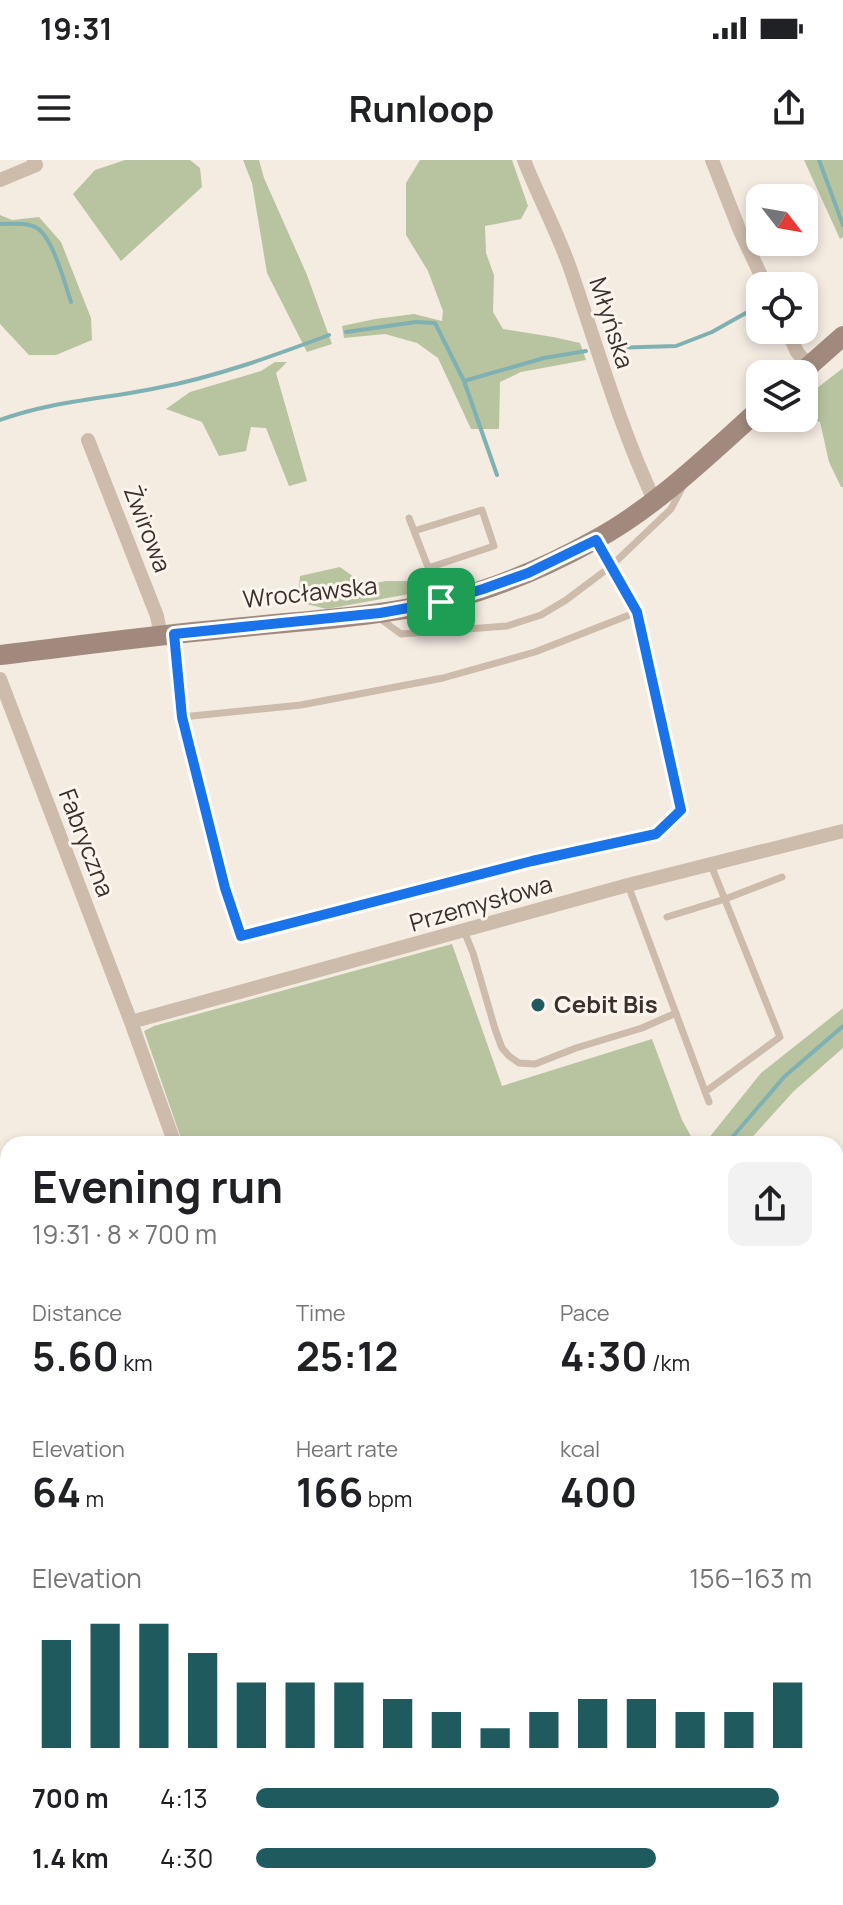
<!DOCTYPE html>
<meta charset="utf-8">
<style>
body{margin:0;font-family:Manrope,sans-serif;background:#f2f2f2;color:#202124;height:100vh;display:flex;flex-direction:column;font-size:30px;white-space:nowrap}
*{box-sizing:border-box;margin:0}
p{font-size:26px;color:#757577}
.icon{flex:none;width:44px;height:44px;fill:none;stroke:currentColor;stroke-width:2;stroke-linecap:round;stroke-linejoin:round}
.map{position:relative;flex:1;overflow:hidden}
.panel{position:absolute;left:0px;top:976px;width:844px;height:770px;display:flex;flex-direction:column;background:#fff;border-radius:24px 24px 0 0;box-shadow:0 4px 12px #0003}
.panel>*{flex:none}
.needle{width:52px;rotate:121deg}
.buttons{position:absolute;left:746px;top:24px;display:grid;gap:16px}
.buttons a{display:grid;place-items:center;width:72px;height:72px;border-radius:16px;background:#fff;box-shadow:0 4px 12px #0003;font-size:40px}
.pin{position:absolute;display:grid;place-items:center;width:68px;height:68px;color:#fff;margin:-34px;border-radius:16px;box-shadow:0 4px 12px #0006}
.round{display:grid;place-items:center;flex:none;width:84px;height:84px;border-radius:16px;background:#f2f2f2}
.summary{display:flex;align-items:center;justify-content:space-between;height:136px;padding:0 32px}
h1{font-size:44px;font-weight:700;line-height:60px}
.figures{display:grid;grid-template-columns:repeat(3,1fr);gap:12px;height:136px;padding:8px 32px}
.figures div{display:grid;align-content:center}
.figures b{font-size:40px;font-weight:700}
.figures small{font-size:22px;font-weight:400}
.figures p{font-size:22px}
.chart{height:224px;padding:16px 32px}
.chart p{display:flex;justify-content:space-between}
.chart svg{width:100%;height:144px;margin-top:8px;stroke:#1f5a5e;stroke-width:6}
ul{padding:0 32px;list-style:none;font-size:26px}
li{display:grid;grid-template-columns:128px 96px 1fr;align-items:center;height:60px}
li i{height:20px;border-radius:10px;background:#1f5a5e}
.status{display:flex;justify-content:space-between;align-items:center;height:56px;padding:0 40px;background:#fff;direction:ltr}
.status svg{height:22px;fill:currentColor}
header{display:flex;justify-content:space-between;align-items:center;height:104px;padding:0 32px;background:#fff;font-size:36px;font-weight:700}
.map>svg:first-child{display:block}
.green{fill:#b8c4a0}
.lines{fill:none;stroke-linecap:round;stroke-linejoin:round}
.stream{stroke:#7fb0b2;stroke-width:4}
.service{stroke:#cdbbac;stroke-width:7}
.minor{stroke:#cdbbac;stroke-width:14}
.secondary{stroke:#a18a7d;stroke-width:20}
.route-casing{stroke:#fff;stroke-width:16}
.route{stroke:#1a73e8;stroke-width:10}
.poi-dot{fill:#1f5a5e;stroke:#fbf5ee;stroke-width:3}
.labels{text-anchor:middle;stroke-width:6;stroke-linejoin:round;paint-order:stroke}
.street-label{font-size:24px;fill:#3b302b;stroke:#fbf5ee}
.poi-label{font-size:24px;font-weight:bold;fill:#3b302b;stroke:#fbf5ee;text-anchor:start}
</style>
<div class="status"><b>19:31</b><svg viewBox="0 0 49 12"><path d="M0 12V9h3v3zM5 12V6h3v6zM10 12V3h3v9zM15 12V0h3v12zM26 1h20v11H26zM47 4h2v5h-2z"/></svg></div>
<header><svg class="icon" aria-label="menu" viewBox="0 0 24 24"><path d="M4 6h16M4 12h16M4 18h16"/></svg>Runloop<svg class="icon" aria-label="share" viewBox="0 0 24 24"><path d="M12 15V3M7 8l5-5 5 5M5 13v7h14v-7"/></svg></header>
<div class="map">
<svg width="843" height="1745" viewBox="0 0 843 1745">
<rect width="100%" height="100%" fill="#f4ebe1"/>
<path class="green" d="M125,0h65l10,8 2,19 -81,74 -48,-67 22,-24z
M243,0h16l5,18 43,97 25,69 -25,8 -40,-79 -15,-90z
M420,0h92l16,46 -7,13 -36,7 1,27 8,22 -1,37 10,17 50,8 27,6 6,17 -65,12 -21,10 -1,47h-28l-33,-71 -21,-15 -32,-9 -41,4 -2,-12 33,-7 39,-5 28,7 1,-10 -15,-40 -22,-36v-52z
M804,0h39v77l-3,2z
M0,55l12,5 27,-3 22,25 30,76 1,22 -36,15h-27l-29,-31z
M275,202h12l-11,11 31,108 -18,5 -23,-58 -15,-1 -5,24 -27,5 -17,-34 -36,-13 24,-17 71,-21z
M843,208v119h-2l-12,-25 -9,-40 -16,-4v-20z
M340,407l25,18 21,-4h33l1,11 -93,17 -29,-7 2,-26z
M452,784l50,142 150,-47 30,81 10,18 11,6h-520l-39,-113 10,-5z
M843,848v40l-49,43 -48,53h-42l57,-71z
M0,1326l8,2v410h271l-3,7h-276z
M836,1476l7,2v267h-194l-2,-7h189z"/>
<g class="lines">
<path class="stream" d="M819,0l24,65
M0,64c11,0 27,-2 37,4 16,10 28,56 34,74
M346,172l70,-10 19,1 29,58 33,94
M610,188l66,-2 36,-14 48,-27
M464,221l80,-23 42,-7
M0,260c51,-19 105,-21 157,-32 59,-11 116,-32 172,-53
M729,981l55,-64 59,-51
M0,1362l8,2
M0,1413l7,-25
M836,1509l7,5
M836,1556l7,1"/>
<path class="service" d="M409,358l31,80
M414,371l68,-21 12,36 -66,22
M597,382l13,25 61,-58 11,-21
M175,476l7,81 43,171 16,48 291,-75 124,-27 25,-24 -44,-198
M182,557l119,-12 142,-27 92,-26 102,-40 -27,-45 -44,33 -25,15 -34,11 -106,8 -23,-17
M628,725l81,217
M667,757l58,-18 57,-22
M464,771l9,22 22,76 7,19 7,8 10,7 16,1 41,-16 66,-20 34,-15
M705,932l75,-55 -69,-172"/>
<path class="minor" d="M524,0c14,36 33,71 46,108 27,78 49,157 84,232
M712,0l28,71 26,55
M0,20l36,-15 -2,-5
M787,170l10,22 12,14
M88,280l69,176 4,20
M0,519l131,343 44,122
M131,862l497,-137 215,-54"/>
<path class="secondary" d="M800,214l43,-38
M0,495c75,-9 149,-19 224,-26 72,-8 146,-11 217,-27 53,-13 105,-35 152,-61 62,-33 115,-86 167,-132"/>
</g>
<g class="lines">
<defs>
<path id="route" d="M596,380l41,72 44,198 -25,24 -124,27 -291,75 -16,-48 -43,-171 -8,-83 206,-21 61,-11 42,-13 45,-16z"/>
</defs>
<use href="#route" class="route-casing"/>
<use href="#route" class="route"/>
</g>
<circle class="poi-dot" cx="538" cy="845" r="8"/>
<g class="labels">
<g class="street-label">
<text transform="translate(611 163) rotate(72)" y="8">Młyńska</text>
<text transform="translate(147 369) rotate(69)" y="8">Żwirowa</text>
<text transform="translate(310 433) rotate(-6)" y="8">Wrocławska</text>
<text transform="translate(86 683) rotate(69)" y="8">Fabryczna</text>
<text transform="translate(481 744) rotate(-16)" y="8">Przemysłowa</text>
</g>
<g class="poi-label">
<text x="554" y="853">Cebit Bis</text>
</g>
</g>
</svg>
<div class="buttons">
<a><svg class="needle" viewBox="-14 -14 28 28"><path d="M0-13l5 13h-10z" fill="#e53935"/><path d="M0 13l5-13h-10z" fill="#757577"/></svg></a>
<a><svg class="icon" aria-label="locate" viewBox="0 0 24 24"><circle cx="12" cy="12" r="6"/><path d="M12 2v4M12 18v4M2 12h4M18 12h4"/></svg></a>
<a><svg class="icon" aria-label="layers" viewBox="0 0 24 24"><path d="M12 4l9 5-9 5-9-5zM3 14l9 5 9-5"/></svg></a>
</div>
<div class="pin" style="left:441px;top:442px;background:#1e9e55"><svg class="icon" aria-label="arrive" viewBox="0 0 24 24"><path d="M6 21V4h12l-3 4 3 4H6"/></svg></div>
<section class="panel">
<div class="summary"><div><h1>Evening run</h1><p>19:31 · 8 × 700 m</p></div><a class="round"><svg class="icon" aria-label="share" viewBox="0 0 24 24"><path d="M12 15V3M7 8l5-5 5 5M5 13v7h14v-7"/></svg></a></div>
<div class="figures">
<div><p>Distance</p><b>5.60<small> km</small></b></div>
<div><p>Time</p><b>25:12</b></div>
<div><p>Pace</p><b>4:30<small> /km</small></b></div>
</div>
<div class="figures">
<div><p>Elevation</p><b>64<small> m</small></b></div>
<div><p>Heart rate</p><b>166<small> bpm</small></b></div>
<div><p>kcal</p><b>400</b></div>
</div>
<div class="chart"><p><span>Elevation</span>156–163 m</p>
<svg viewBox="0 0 160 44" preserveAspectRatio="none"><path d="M5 44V11M15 44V6M25 44V6M35 44V15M45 44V24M55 44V24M65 44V24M75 44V29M85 44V33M95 44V38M105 44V33M115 44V29M125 44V29M135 44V33M145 44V33M155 44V24"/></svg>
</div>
<ul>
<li><b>700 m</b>4:13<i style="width:94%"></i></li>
<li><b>1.4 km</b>4:30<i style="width:72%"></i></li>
</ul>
</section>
</div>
